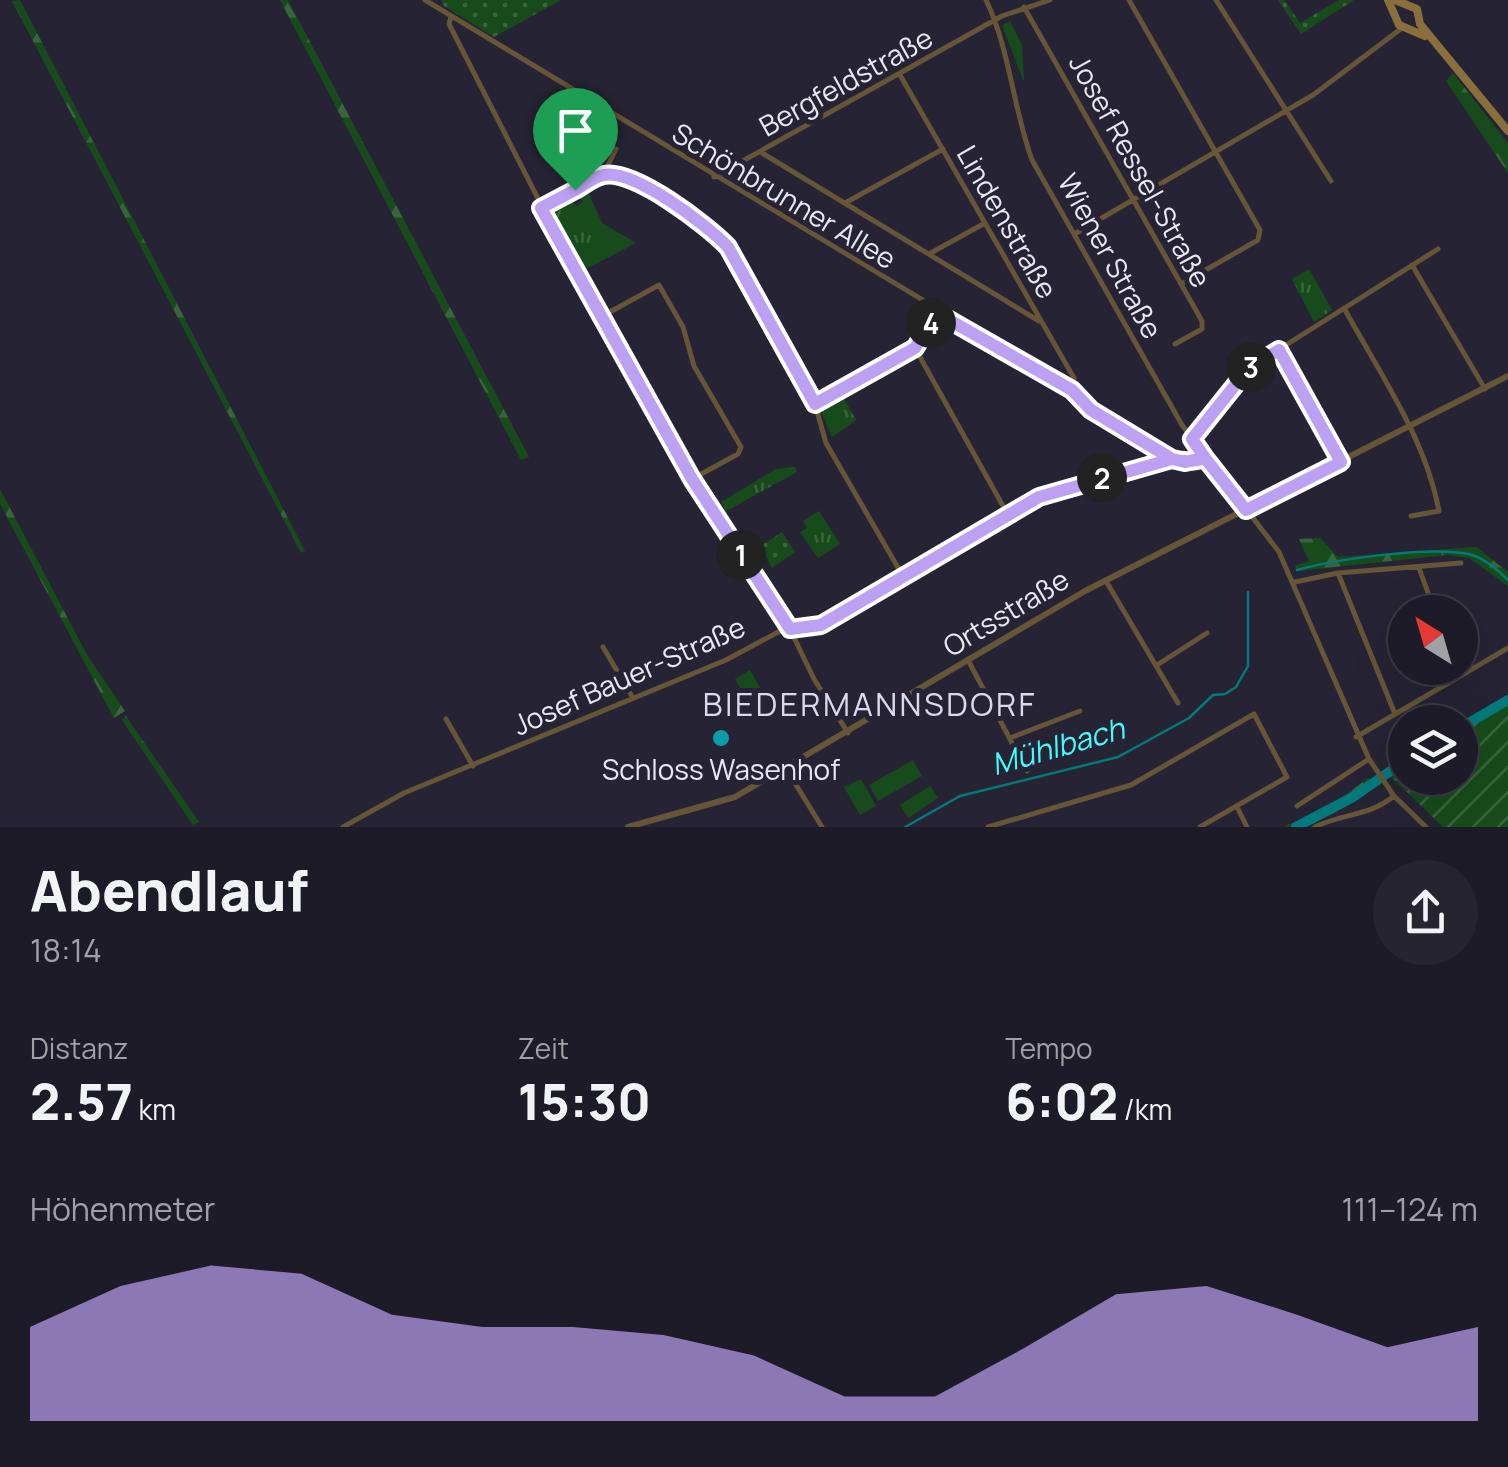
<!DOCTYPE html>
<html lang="de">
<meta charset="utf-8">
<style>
body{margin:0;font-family:Manrope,sans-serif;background:#25242f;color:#f1f3f6;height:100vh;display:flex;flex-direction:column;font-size:38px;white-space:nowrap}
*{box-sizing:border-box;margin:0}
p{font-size:32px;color:#a0a1a7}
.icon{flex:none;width:55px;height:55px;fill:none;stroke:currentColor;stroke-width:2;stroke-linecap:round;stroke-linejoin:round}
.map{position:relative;height:827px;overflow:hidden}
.side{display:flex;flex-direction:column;background:#1c1b27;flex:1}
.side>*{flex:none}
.needle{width:65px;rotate:323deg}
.fabs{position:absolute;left:1388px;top:595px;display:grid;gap:20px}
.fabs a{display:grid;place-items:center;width:90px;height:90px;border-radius:50%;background:#1c1b27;box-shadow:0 10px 40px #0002,0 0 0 2px #3a3944;font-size:50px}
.pin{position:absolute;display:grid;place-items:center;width:85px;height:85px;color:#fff;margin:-102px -42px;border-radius:50% 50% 50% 0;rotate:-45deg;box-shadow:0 0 10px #0007}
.pin .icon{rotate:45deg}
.km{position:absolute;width:50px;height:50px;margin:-25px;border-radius:50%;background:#222;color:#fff;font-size:28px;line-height:50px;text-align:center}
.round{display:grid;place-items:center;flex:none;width:105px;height:105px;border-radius:52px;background:#25242f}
.overview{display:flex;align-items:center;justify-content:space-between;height:170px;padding:0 30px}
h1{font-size:55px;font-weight:800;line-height:75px}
.metrics{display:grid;grid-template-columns:repeat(3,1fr);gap:15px;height:170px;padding:10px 30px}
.metrics div{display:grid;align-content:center}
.metrics b{font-size:50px;font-weight:800}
.metrics small{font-size:28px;font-weight:400}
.metrics p{font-size:28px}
.chart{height:280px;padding:20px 30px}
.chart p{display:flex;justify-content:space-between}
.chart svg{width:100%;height:180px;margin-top:10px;fill:#bca0f2;opacity:.7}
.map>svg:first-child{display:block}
.grass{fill:url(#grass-dots)}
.forest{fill:url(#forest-firs)}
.park{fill:url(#park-tufts)}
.garden{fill:url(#garden-furrows)}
.pitch{fill:#174b1b}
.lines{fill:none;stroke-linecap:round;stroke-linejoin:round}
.stream{stroke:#027a7b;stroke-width:2.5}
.river{stroke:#027a7b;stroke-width:10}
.minor{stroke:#665537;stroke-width:5}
.tertiary{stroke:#665537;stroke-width:6}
.secondary{stroke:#8a6f3d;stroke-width:8}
.route-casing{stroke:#fff;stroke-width:20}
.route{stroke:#bca0f2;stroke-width:12}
.culture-dot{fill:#0f9aa8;stroke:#262434;stroke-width:4}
.labels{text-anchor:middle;stroke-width:10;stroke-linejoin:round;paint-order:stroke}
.street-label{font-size:28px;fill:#e9e9f3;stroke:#262434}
.poi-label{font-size:28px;fill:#e9e9f3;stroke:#262434}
.water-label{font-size:30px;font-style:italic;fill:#44fcfe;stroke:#262434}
.quarter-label{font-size:32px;letter-spacing:2.5px;fill:#dbd9ee;stroke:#262434}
</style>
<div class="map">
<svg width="1508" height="827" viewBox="0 0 1508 827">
<defs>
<pattern id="grass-dots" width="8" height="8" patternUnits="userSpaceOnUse" patternTransform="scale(2.5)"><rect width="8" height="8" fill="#174b1b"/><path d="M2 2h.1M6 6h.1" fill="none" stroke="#39653d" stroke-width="1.8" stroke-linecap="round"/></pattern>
<pattern id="forest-firs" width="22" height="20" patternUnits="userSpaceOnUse" patternTransform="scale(2.5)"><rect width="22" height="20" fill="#174b1b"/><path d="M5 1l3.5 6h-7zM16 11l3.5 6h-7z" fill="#39653d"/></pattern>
<pattern id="park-tufts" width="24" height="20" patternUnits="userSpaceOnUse" patternTransform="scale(2.5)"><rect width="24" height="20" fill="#174b1b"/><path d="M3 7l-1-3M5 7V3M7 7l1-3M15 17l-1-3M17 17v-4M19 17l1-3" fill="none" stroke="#39653d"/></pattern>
<pattern id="garden-furrows" width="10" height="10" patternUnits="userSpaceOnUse" patternTransform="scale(2.5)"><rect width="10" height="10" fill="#174b1b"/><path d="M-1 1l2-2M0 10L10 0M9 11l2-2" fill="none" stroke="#39653d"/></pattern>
</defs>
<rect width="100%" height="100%" fill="#262434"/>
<path class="grass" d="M441,0h120l-67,37 -50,-31z
M1278,0h6l16,23 39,-23h15l-53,34z
M782,532l13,20 -23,16 -11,-22z"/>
<path class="forest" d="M20,0l285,551 -4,2 -289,-552z
M280,0h8l241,457 -8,3z
M1010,21l12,24 2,37 -22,-57z
M1453,73l55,70v30l-62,-92z
M0,489l87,166 38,56 -11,7 -114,-214z
M1320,538l18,19 138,-10 32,25v14l-39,-28 -22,-3 -149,16 -3,-5 14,-5 -10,-22z
M1508,695v9l-48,29v-10z
M126,716l73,106 -6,3 -71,-105z
M1368,778l8,9c-27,19 -61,40 -93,40l48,-21z"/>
<path class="park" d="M588,192l14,31 34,20 -56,29 -28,-60 19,-11 6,5 6,-5 -3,-5z
M1309,269l23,41 -18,12 -22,-43z
M843,397l13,23 -24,17 -12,-28z
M795,467l2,5 -71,39 -5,-9 55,-33z
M819,511l21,33 -22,14 -18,-26 7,-4 -4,-7z"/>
<path class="garden" d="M1508,704v123h-65l-53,-51 15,-10v12h55v-45z"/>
<path class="pitch" d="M750,670l14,24 -16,9 -13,-24z
M913,760l9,16 -44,25 -9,-16z
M861,779l15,27 -16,9 -16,-28z
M930,786l8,12 -30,20 -8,-13z"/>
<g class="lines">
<path class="stream" d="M1297,570c40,-11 132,-24 172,-16 15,4 28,15 39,26
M905,827l55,-31 158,-39 71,-39 24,-23 12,-1 11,-7 12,-21v-74"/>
<path class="river" d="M1460,728l48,-28
M1296,827l57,-30 52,-36"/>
<path class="minor" d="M425,0l647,390c28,31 71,40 100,69
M986,0c24,50 27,108 46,160l150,265 97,127 90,207 25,37 32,31
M1129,0l131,230 -2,10 -75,43
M1216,0l115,181
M1024,7l178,314v8l-27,15
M451,17l-2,7 150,294 93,161 96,146 26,54 34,54
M900,75l174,303 -2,12
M543,121l32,69
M762,153l277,168
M603,175l13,-26
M714,177l288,-161 48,-16
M845,203l98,-54
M541,208l62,-33 23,1 82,51 20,20 64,115 23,42 11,39 78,135
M1076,233l237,-138 89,-67
M929,254l56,-31
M1412,265l73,124
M1344,308c36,66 81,129 95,203l-28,5
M599,318l60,-33 24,42 11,39 47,81 -3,7 -46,25
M915,348l93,167
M1279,351l62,111
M815,404l100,-56 22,-35
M1192,439l56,-70 190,-120
M1419,568l16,44
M1338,573l57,141
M1106,581l72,122
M1295,582l43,-9 123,-10
M603,647l30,51
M969,662l58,109
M1157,665l50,-32
M446,719l27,47
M1356,737l152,-89
M1010,738l70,-27
M785,767l37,60
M1297,806l72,-47
M1237,807l10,20
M343,827l61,-34 322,-133 56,-30 39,-5 218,-128 133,-38 13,3 20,-4
M988,827l143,-42 123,-71 33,63 -87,50
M1315,827c28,-14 53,-10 79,-31"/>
<path class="tertiary" d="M628,827l107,-30 350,-206 423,-215"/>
<path class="secondary" d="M1388,0l11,25 26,11
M1395,0l22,9 3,15 88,107"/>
</g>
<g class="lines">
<defs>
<path id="route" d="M575,190l-34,18 151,271 98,150 31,-4 218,-128 133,-38 13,3 20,-4 41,52 95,-48 -62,-112 -31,19 -56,70 13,19c-13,4 -21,4 -33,1l-81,-49 -19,-20 -135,-77 -22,35 -100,56 -87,-157c-21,-22 -94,-78 -124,-72 -9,1 -20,10 -29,15"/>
</defs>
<use href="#route" class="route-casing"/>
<use href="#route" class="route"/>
</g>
<circle class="culture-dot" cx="721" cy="738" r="10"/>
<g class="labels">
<g class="street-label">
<text transform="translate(846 82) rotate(-29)" y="10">Bergfeldstraße</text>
<text transform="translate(1140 171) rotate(61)" y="10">Josef Ressel-Straße</text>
<text transform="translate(784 196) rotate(31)" y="10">Schönbrunner Allee</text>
<text transform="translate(1007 222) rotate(60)" y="10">Lindenstraße</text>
<text transform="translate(1110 256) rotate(61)" y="10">Wiener Straße</text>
<text transform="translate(1006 613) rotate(-31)" y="10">Ortsstraße</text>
<text transform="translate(629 676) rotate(-24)" y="10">Josef Bauer-Straße</text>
</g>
<g class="poi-label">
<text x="721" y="780">Schloss Wasenhof</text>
</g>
<g class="water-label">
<text transform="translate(1058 747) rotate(-16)" y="10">Mühlbach</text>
</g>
<g class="quarter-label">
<text x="870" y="716">BIEDERMANNSDORF</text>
</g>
</g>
</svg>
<div class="fabs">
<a><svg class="needle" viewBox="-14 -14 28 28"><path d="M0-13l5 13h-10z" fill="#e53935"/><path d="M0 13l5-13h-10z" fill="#a0a1a7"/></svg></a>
<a><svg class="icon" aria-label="layers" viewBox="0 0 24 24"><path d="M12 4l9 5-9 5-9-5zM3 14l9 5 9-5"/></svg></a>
</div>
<div class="pin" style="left:575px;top:190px;background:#1e9e55"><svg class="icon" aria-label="arrive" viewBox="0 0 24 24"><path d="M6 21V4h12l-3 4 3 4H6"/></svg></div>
<b class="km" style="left:741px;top:555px">1</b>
<b class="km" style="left:1102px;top:478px">2</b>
<b class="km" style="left:1251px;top:367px">3</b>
<b class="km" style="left:931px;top:323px">4</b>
</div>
<section class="side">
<div class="overview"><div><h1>Abendlauf</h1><p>18:14</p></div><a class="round"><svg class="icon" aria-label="share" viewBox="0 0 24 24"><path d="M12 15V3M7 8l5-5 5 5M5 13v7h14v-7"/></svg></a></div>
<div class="metrics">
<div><p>Distanz</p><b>2.57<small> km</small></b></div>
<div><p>Zeit</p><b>15:30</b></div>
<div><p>Tempo</p><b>6:02<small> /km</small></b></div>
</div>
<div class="chart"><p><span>Höhenmeter</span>111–124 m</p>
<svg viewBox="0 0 160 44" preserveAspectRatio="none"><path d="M0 44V21L10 11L20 6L30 8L40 18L50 21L60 21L70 23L80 28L90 38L100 38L110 26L120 13L130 11L140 18L150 26L160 21V44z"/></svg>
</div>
</section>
